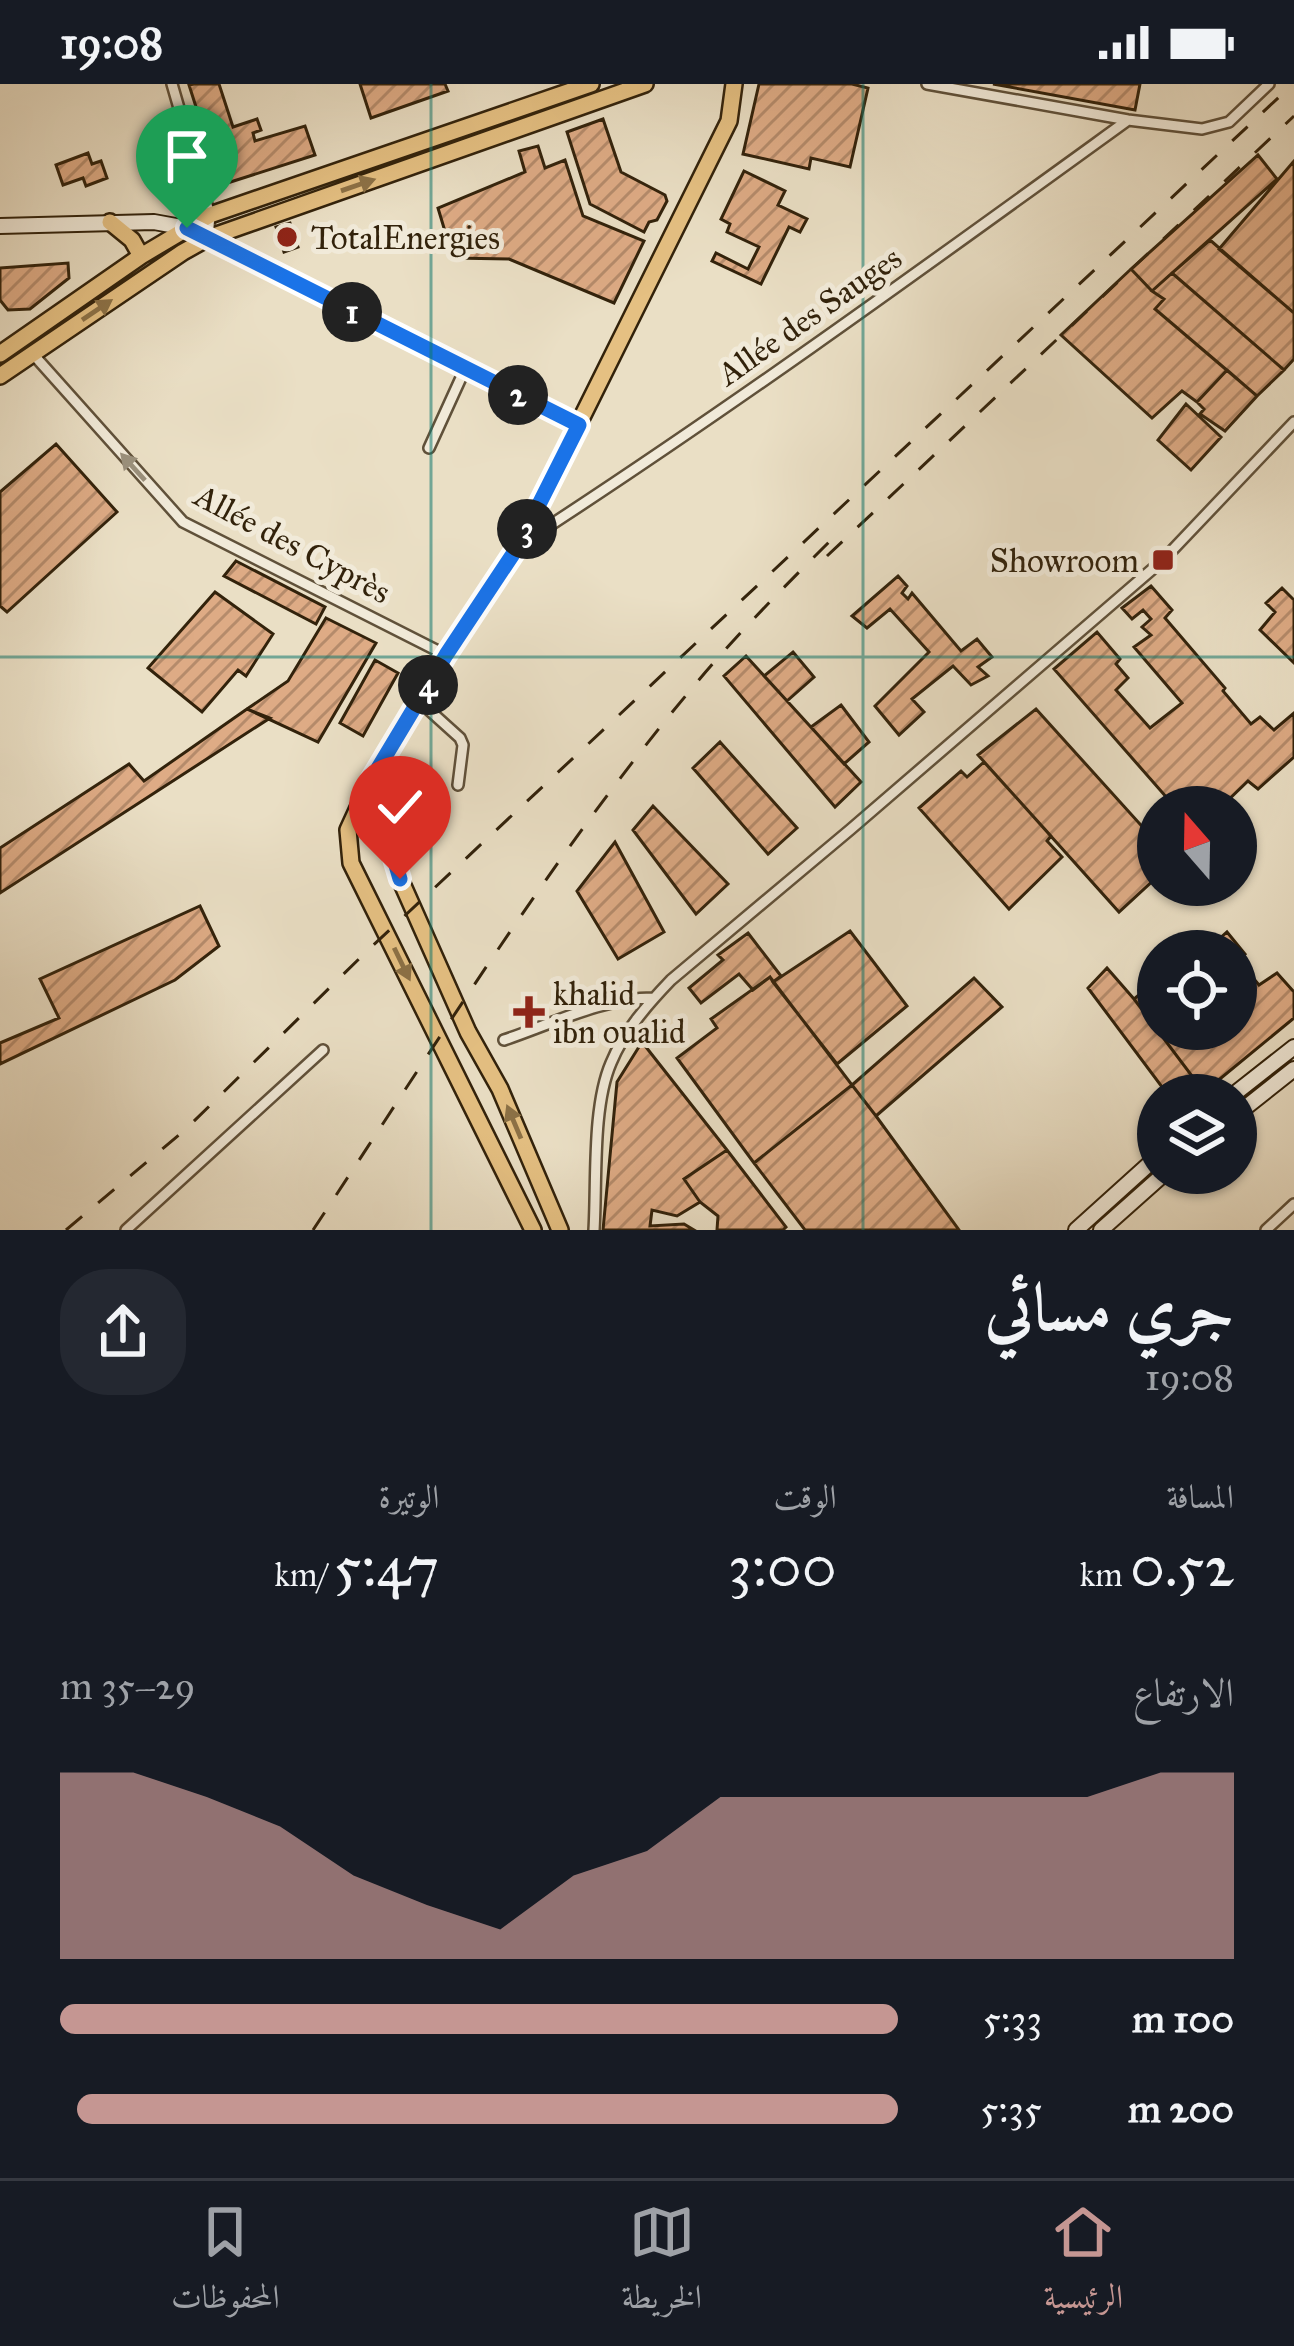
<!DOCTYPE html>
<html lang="ar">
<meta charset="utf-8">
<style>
body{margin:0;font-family:"IM FELL Great Primer",Amiri,serif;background:#242831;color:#f1f3f6;direction:rtl;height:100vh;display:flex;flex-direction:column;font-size:45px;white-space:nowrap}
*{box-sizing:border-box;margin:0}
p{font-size:39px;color:#9ea1a6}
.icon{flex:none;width:66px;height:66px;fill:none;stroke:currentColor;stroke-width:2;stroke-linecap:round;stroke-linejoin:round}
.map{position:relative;height:1146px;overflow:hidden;direction:ltr}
.panel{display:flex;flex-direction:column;background:#171b24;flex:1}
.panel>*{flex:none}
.needle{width:78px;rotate:340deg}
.tools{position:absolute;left:1137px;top:702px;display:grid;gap:24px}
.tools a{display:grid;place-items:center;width:120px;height:120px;border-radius:50%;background:#171b24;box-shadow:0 3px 9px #0004;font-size:60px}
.pin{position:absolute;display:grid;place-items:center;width:102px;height:102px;color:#fff;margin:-123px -51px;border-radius:50% 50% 50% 0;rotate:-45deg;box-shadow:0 0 12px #0007}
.pin .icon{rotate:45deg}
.km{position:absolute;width:60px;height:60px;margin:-30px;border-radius:50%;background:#222;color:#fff;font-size:33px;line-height:60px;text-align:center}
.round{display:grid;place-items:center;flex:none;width:126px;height:126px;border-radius:48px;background:#242831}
.summary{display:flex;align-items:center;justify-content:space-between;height:204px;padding:0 60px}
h1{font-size:66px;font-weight:600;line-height:90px}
.figures{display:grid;grid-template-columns:repeat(3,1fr);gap:18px;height:204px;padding:12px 60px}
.figures div{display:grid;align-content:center}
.figures b{font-size:60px;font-weight:600}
.figures small{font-size:33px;font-weight:400}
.figures p{font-size:33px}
.chart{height:336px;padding:24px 60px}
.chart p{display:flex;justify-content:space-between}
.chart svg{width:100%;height:216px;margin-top:12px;fill:#c59692;opacity:.7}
ul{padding:0 60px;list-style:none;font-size:39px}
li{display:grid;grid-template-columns:192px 144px 1fr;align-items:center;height:90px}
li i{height:30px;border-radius:15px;background:#c59692}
.status{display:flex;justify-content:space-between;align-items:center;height:84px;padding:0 60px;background:#171b24;direction:ltr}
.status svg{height:33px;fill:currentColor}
.tab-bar{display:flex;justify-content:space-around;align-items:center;height:168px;border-top:3px solid #363941;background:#171b24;font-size:33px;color:#9ea1a6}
.tab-bar a{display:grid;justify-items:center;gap:6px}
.tab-bar .active{color:#c59692}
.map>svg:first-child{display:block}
.building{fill:url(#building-hatch);stroke:#32220b;stroke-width:3}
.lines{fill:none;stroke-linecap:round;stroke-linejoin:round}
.street-casing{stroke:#60513a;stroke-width:14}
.secondary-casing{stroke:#32220b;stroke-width:18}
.primary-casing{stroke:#32220b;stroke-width:20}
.street{stroke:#f1ead9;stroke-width:9}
.secondary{stroke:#f1ead9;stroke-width:14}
.primary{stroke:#e5c082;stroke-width:15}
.rail{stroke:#32220b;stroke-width:3;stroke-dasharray:21 21;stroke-linecap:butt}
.oneway{fill:#8c7146}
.oneway2{fill:#9b907c}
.route-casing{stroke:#fff;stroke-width:24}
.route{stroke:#1a73e8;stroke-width:15}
.grid{fill:none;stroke:#0f766e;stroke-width:3;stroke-opacity:0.55}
.poi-dot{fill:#8f2418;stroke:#f1ead9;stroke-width:4.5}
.labels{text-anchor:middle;stroke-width:10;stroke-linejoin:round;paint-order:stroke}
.poi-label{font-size:33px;fill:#32220b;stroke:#f1ead9;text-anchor:start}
.street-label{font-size:33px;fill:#32220b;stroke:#f1ead9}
</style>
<div class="status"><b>19:08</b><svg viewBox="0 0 49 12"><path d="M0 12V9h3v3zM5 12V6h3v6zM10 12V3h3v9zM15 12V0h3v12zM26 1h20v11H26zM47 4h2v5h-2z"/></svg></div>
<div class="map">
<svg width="1294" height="1146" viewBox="0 0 1294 1146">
<defs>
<pattern id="building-hatch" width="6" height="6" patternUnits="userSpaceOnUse" patternTransform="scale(3)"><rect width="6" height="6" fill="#deab85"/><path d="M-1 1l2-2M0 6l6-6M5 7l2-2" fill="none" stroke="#b58b6b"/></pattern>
</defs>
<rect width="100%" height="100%" fill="#eadfc5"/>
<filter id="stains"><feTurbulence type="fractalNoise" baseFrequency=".00167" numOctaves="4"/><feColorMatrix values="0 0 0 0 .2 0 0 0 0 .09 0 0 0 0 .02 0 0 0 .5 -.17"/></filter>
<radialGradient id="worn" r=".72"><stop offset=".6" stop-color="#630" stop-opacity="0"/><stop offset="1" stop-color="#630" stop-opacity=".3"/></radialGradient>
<path class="building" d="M194,0h25l14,43 24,-8 4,11 -8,3 2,8 50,-15 10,29 -94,30 -32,-100z
M360,0h85l3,7 -77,27z
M759,0h93l16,4 -18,79 -39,-9 -2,11 -66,-15z
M993,0h147l-5,26z
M603,35l18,53 44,23 2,6 -10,19 -8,2 -5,10 -54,-28 -23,-72z
M538,62l7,22 20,-8 18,56 61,25 -30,62 -105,-44 -56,-1 -15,-50 87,-36 -6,-21z
M88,69l4,11 9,-3 6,17 -21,8 -3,-8 -20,7 -7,-20z
M1258,71l19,24 -125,112 -21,-22z
M1294,77v152l-75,-64z
M744,87l41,20 -7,14 29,14 -7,13 -11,-5 -28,57 -49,-23 4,-8 32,16 11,-22 -32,-15 3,-8 -9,-5z
M290,139l8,24 -14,5 -8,-25z
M1210,156l84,73v46l-10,11 -112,-97z
M68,179l1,15 -39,31 -22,1 -8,-10v-32z
M1131,185l21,22 12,8 -9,10 72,61 -30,32 -15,-11 -30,27 -91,-83z
M1172,189l112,97 -27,26 -102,-87 9,-10 -12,-8z
M1227,286l30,26 -32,35 -25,-17 4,-5 -7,-7z
M1186,320l35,33 -30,33 -33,-30z
M56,360l61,68 -110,100 -7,-6v-114z
M236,477l89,46 -9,17 -92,-48z
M898,492l9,10 -5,7 6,6 4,-6 49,58 16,-12 15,18 -14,10 10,9 -17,9 -18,-19 -41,33 12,13 -25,23 -24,-29 54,-54 -39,-43 -23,19 -15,-12z
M1151,502l21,24 -7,8 60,70 -2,3 28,33 9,-7 14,13 20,-17v44l-36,32 -10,-8 -27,26h-46l-121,-138 43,-37 23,27 -4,5 12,14 -12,12 34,38 32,-25 -48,-56 17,-12 -9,-8 9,-8 -8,-9 -11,9 -10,-11z
M1282,504l12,12v63l-34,-33 15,-18 -9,-9z
M215,508l58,42 -27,42 -8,-6 -36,42 -54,-44z
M326,534l50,25 -58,99 -71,-33 41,-28z
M793,568l21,25 -27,24 -23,-25z
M746,572l115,126 -26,25 -111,-131z
M375,576l23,13 -35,63 -23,-13z
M841,621l28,37 -25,22 -33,-37z
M247,625l23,9 -270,175v-45l129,-84 15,17z
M1036,625l122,135v32l-39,36 -141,-157z
M720,658l77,86 -29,26 -75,-86z
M984,678l67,74 -4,5 15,16 -53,52 -90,-101 42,-37 6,6z
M653,722l75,78 -32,30 -63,-84z
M615,758l49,90 -46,27 -41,-68z
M200,822l19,40 -44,34 -175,84v-21l59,-25 -19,-39z
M850,847l57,75 -70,58 -64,-82z
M1227,848l18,22 -7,6 21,25 18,-12 17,19v26l-90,74 -70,-93 24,-20v50h78v-78h-45l13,-11 5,8z
M748,849l33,43 -8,6 -3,-5 -17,13 -14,-16 -38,29 -12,-15 34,-28 -5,-5z
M1107,884l27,31 70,93 -4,3h-32l-80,-107z
M770,893l82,108 -98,78 -77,-105 40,-30 -6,-9z
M974,894l28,29 -126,109 -24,-31z
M642,958l85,108 -43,29 16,23 -23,14 -25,-6 -2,16 34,-2 10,6h-91l14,-148z
M852,1001l24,31 83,114h-154l-51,-67z
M727,1066l59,77 -3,3h-66l1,-14 -18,-14 -16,-23z"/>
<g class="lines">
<defs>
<path id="street" d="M172,0l38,131 -2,23
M927,0l201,36 74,9 27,-7 40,-38
M32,269l151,169 263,133
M429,364l36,-79
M523,459c207,-134 406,-279 605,-423
M419,617l41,37 3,7 -5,40
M504,956c48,-16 98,-42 149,-42
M126,1146l197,-180
M594,1146c3,-49 -2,-123 17,-167 13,-32 37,-59 60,-83l180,-151 312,-269 131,-138
M1266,1146l28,-26"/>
<path id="secondary" d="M0,142l154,-4 33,6 392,197
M1233,1011l61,-48
M1236,1031l58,-46
M1076,1146l82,-74
M1101,1146l64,-57"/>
<path id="primary" d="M110,138l22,18 9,16
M0,270l141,-98 69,-41 381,-131
M0,292l183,-124 25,-14 437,-154
M371,696l29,99 68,153 32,57 60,141
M533,1146l-182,-367 -3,-33 23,-50 75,-125 71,-107 212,-427 5,-37"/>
</defs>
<use href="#street" class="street-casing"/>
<use href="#secondary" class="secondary-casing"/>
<use href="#primary" class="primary-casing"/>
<use href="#street" class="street"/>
<use href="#secondary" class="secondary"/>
<use href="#primary" class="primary"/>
<path class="rail" d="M827,472l467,-440
M66,1146l120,-101 180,-177 927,-868
M313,1146c121,-182 235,-369 375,-537 44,-54 94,-104 143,-153"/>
</g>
<defs><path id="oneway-solid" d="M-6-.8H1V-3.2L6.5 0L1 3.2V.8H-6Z" transform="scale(3)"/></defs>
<g class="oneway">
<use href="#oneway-solid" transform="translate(358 101) rotate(-19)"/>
<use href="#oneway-solid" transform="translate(97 226) rotate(-34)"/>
<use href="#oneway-solid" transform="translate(402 880) rotate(64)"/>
<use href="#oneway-solid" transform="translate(514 1038) rotate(-113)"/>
</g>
<use class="oneway2" href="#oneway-solid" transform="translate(133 383) rotate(-132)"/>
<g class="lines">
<defs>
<path id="route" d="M187,144l392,197 -62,123 -71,107 -75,125 29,99"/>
</defs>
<use href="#route" class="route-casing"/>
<use href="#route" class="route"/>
</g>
<path class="grid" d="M431,0v1146M863,0v1146M0,573h1294"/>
<g class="poi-dot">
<circle cx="287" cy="153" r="12"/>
<rect x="1151" y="464" width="24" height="24" rx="6"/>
<path d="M523 910h12v12h12v12h-12v12h-12v-12h-12v-12h12z"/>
</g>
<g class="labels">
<g class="poi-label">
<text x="311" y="165">TotalEnergies</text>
<text x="1139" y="488" text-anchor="end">Showroom</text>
<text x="553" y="921">khalid<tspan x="553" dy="38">ibn oualid</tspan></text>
</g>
<g class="street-label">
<text transform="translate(809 231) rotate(-35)" y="12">Allée des Sauges</text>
<text transform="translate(293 459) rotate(28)" y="12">Allée des Cyprès</text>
</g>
</g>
<rect width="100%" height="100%" filter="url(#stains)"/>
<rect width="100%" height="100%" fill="url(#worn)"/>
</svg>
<div class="tools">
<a><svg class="needle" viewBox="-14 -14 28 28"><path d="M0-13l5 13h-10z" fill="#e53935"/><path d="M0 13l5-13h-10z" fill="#9ea1a6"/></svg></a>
<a><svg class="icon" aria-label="locate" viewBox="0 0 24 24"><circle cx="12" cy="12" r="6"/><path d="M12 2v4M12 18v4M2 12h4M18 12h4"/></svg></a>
<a><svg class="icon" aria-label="layers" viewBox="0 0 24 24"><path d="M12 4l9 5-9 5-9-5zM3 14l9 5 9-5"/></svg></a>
</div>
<div class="pin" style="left:187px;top:144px;background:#1e9e55"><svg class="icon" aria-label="arrive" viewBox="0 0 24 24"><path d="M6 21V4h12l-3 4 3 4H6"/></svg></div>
<div class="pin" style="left:400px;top:795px;background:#d93025"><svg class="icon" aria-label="check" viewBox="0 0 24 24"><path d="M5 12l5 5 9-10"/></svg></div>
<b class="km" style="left:352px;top:228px">1</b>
<b class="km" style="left:518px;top:311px">2</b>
<b class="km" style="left:527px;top:445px">3</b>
<b class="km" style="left:428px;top:601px">4</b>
</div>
<section class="panel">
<div class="summary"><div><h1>جري مسائي</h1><p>19:08</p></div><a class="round"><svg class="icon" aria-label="share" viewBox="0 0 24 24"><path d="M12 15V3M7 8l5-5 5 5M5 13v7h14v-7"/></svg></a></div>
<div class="figures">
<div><p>المسافة</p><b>0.52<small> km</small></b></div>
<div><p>الوقت</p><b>3:00</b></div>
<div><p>الوتيرة</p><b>5:47<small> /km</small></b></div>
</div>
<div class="chart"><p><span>الارتفاع</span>29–35 m</p>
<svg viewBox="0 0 160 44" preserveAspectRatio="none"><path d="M0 44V6L10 6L20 11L30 17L40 27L50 33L60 38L70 27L80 22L90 11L100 11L110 11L120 11L130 11L140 11L150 6L160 6V44z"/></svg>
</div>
<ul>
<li><b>100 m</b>5:33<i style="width:100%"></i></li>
<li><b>200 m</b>5:35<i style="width:98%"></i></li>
</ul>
</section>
<nav class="tab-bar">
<a class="active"><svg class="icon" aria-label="home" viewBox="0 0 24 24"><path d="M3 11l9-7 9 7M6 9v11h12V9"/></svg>الرئيسية</a>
<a><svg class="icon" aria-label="map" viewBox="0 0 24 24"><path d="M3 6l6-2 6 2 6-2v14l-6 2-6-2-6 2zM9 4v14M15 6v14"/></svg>الخريطة</a>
<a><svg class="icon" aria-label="saved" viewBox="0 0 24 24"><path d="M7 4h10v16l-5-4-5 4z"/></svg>المحفوظات</a>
</nav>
